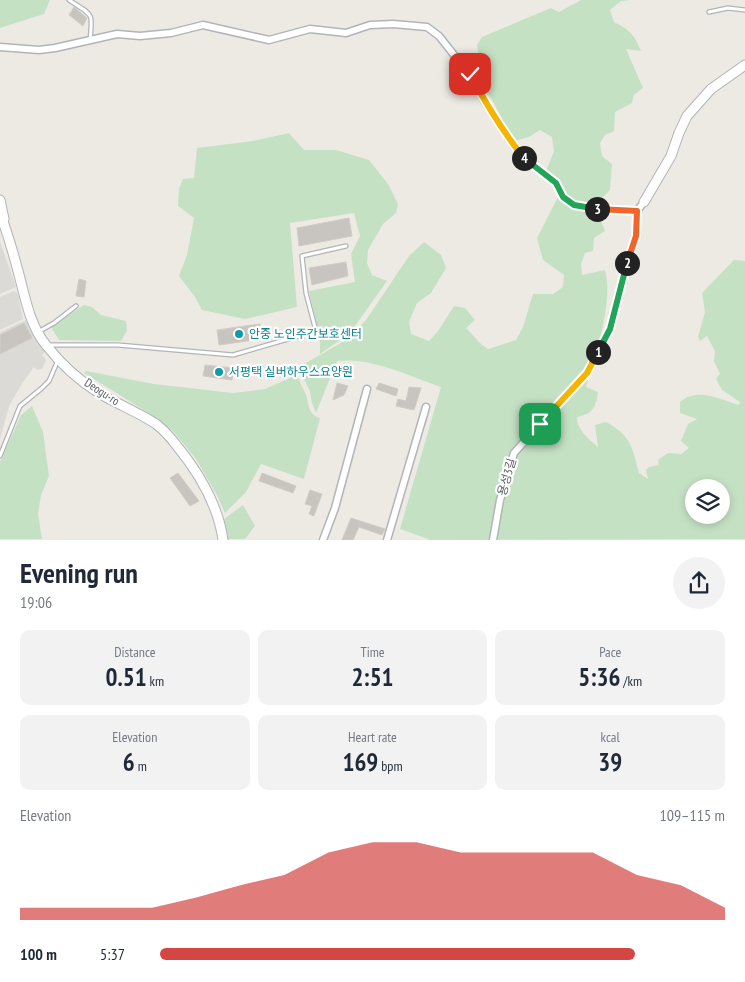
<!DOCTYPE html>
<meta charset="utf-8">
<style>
body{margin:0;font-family:"PT Sans Narrow","Noto Sans KR",sans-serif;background:#f2f2f3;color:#1f2937;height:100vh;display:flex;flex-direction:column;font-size:19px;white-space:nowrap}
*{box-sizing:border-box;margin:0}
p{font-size:16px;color:#747a83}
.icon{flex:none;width:28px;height:28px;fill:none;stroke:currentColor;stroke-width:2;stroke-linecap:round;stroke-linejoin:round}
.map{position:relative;height:540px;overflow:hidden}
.drawer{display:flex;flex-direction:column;background:#fff;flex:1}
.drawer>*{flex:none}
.buttons{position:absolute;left:685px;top:479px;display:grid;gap:10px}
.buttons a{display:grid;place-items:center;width:45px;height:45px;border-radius:50%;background:#fff;box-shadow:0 2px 8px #0003;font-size:25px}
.pin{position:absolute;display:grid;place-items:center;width:42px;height:42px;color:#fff;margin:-21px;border-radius:10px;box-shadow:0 2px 8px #0006}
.km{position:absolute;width:25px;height:25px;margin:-12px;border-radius:50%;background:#222;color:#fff;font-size:14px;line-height:25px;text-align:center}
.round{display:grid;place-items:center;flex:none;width:52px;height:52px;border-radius:26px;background:#f2f2f3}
.summary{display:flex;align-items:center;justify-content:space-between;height:85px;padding:0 20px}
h1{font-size:28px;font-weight:700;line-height:38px}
.metrics{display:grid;grid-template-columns:repeat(3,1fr);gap:8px;height:85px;padding:5px 20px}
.metrics div{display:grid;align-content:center;border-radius:10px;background:#f2f2f3;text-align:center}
.metrics b{font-size:25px;font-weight:700}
.metrics small{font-size:14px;font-weight:400}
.metrics p{font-size:14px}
.chart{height:140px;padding:10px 20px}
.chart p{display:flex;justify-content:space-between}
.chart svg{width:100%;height:90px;margin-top:5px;fill:#d44643;opacity:.7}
ul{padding:0 20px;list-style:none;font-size:16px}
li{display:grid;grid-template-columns:80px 60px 1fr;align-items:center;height:38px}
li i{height:12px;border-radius:6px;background:#d44643}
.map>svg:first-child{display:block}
.industrial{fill:#dcdad6}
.green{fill:#c5e1c4;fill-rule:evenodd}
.building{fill:#c8c5c1;stroke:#d1ccc3}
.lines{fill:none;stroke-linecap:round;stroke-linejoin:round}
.lane-casing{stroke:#b1b5b8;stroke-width:5.5}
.street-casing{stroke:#b1b5b8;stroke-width:9}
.secondary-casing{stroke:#b1b4b7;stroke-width:11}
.lane{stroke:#fff;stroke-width:3}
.street{stroke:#fff;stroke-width:6}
.secondary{stroke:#fff;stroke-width:9}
.split-1-casing{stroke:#fff;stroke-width:10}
.split-2-casing{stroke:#fff;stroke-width:10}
.split-3-casing{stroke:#fff;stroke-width:10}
.split-4-casing{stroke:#fff;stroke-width:10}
.split-5-casing{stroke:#fff;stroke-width:10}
.split-1{stroke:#f5b400;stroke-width:6}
.split-2{stroke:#22a559;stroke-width:6}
.split-3{stroke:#f0652b;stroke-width:6}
.split-4{stroke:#22a559;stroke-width:6}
.split-5{stroke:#f5b400;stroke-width:6}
.culture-dot{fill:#0f9aa8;stroke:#fff;stroke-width:2}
.labels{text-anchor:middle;stroke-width:4.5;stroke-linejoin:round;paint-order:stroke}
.culture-label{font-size:12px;fill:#0d838f;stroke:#fff;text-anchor:start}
.street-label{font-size:12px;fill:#5c6063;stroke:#fff}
</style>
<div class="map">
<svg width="745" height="540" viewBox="0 0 745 540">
<rect width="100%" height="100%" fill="#edeae4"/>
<path class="industrial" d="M0,242l16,45 -16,7z
M14,291l4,3 5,25 -23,11v-33z
M26,320l19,32 -3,3 4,5 -4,9 -5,1 -3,-3 -11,15 -14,24 -9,33v-107z"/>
<path class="green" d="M0,0h50l-6,14 -44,14z
M581,0h50l-10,1 -11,9 4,12c16,8 20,12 27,29l-15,-2 17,39 -9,7 -2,8 -17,9 -1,19 -9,4 -5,8 2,13 10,8 -2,26 -8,8 -2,20 5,13 -11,7 -1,13 -8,2 -4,11 1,11 23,-5c9,30 -10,87 -19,117l12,5c-2,15 -5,22 -21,25 0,13 12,22 21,30l-3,-22 11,-3c25,14 26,24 33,51l9,6 -2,-9 3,-3 10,-2 -1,-5 10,-7 13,1 8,-6 -8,-7 7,-17 9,-5 -17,-6v-11c17,-15 39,-3 59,3l1,-3 -18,-12 -6,-11 4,-5 -6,-13 1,-10 -8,-15 -7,5 -2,-4 7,-25 -3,-19 32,-33 11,1v278l-314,1 -31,-11 41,-142c-32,-11 -70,-30 -104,-26l-21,52 -4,-10 -2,-11 -11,-25 49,-28 18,-19 43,-64 15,-14 17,13 5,13 -15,25 -14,10 -8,19 2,12 18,7 9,-10 16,-25 11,2 10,12 -9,8 16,17 6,4 28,-9 7,-13 10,-33h20l10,-7 1,-12 -21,-15 -6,-22 26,-51 -17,-16 8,-20 -2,-14 -12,-7 -11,7 -15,4 -37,-69 2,-14 -2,-13 5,-8 69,-29 8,4zM694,488h27v27h-27z
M289,133l15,17h32l33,10 19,24 10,20 -2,9 -13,11 -15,26 -1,13 5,12 15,6 -37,52 -30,21v-15l-11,-48 46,-9 -4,-28 9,-18 -6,-23 -64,10 7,84 -52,12 -43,-9 -7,-13 -16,-21 8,-21 7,-37 -16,-12 1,-17 4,-10 11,-1 3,-30 56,-7z
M84,305l8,2 9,8 25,6 1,10 -6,10 -62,-1 -8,-13z
M86,371l68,13 79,9 32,-4 32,-14c3,7 6,13 9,20 3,9 2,20 14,23l-16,61 -43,-15 -15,28 -21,21 -8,-18 -21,-36 -22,-27 -22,-17 -68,-42z
M32,406l11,26 6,44 -8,19 -3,19 4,25h-42v-77l21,-47z
M243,505l12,21 -10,13h-17l-4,-20z"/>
<path class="building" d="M74,7l13,11 -4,8 -14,-11z
M349,218l3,18 -53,10 -2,-18z
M346,262l2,14 -36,9 -3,-17z
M79,279l7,2 -2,16 -8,-1z
M24,323l8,15 -32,16v-19z
M260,324l1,15 -42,6 -2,-15z
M205,365l29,3 -2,12 -29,-4z
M337,383l11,3 -4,9 -11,5z
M379,383l19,6 -2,7 -20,-7z
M409,387l12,1 -7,22 -18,-4 2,-7 8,2z
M178,473l21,28 -9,5 -20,-28z
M262,473l34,13 -3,7 -34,-12z
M310,490l12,4 -8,22 -5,-2 3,-8 -7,-2z
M351,518l34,11 -3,6 -23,-8 -6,13h-11z"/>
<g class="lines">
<defs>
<path id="lane" d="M69,0c24,16 24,11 21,40
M709,12l19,-4 17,2
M38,332l16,-9 22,-17
M49,345h69l115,10 83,-24 -10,-38 -4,-37 44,-10
M0,456l20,-50 22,-18 7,-7 9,-21"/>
<path id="street" d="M0,47l39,3 16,-2 62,-14 23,2 31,-3 32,-8 66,15 41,-11 36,4 24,-8 23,-1 34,3 12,9 31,39 15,27 30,45 11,12 30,24 7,14 11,8 19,4 44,2 7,-9
M323,540l12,-32 32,-119
M387,540l39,-133
M493,540l7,-40 14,-47 73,-80 23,-44 17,-67 9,-26 1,-25"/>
<path id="secondary" d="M0,200l4,19
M644,202l27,-46 8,-23 8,-17 24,-27 34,-24
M0,213c7,19 13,39 18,58 7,25 11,53 28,74 14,18 34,36 53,48 18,11 39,19 57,31 8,6 15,14 21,22 22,27 41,58 46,94"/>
</defs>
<use href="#lane" class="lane-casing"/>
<use href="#street" class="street-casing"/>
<use href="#secondary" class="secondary-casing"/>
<use href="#lane" class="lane"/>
<use href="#street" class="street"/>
<use href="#secondary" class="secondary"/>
</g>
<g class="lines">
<defs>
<path id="split-1" d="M540,424l47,-51 11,-21"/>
<path id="split-2" d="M598,352l12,-23 17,-66"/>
<path id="split-3" d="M597,209l40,2 -1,25 -9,27"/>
<path id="split-4" d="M524,158l32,25 7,14 11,8 23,4"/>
<path id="split-5" d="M470,74c16,30 33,58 54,84"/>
</defs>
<use href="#split-1" class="split-1-casing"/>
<use href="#split-2" class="split-2-casing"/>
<use href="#split-3" class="split-3-casing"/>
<use href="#split-4" class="split-4-casing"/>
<use href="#split-5" class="split-5-casing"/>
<use href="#split-1" class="split-1"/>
<use href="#split-2" class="split-2"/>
<use href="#split-3" class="split-3"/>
<use href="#split-4" class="split-4"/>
<use href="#split-5" class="split-5"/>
</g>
<g class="culture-dot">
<circle cx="239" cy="334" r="5"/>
<circle cx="219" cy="372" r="5"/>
</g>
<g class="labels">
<g class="culture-label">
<text x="249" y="338">안중 노인주간보호센터</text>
<text x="229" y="376">서평택 실버하우스요양원</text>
</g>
<g class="street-label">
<text transform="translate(102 392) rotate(33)" y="4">Deogu-ro</text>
<text transform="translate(507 477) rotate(-74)" y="4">용성3길</text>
</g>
</g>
</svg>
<div class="buttons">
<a><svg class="icon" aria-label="layers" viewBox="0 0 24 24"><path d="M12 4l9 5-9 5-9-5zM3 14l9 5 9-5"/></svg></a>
</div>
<div class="pin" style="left:540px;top:424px;background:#1e9e55"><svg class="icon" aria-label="arrive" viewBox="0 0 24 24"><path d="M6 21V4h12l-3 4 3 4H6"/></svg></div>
<div class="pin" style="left:470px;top:74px;background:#d93025"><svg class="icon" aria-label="check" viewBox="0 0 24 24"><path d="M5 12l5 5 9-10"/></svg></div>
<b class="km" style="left:598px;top:352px">1</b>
<b class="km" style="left:627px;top:263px">2</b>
<b class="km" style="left:597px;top:209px">3</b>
<b class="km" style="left:524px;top:158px">4</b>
</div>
<section class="drawer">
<div class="summary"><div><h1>Evening run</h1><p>19:06</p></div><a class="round"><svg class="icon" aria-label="share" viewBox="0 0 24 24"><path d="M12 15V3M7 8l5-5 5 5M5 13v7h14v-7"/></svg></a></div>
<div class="metrics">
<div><p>Distance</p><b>0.51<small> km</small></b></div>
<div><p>Time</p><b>2:51</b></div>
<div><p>Pace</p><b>5:36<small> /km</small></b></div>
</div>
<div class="metrics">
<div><p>Elevation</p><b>6<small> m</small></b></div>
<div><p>Heart rate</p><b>169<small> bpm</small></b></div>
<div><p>kcal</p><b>39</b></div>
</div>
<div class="chart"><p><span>Elevation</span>109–115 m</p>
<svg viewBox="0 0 160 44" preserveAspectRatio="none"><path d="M0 44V38L10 38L20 38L30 38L40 33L50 27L60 22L70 11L80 6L90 6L100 11L110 11L120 11L130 11L140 22L150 27L160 38V44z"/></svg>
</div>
<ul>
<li><b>100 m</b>5:37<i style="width:84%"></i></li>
</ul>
</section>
